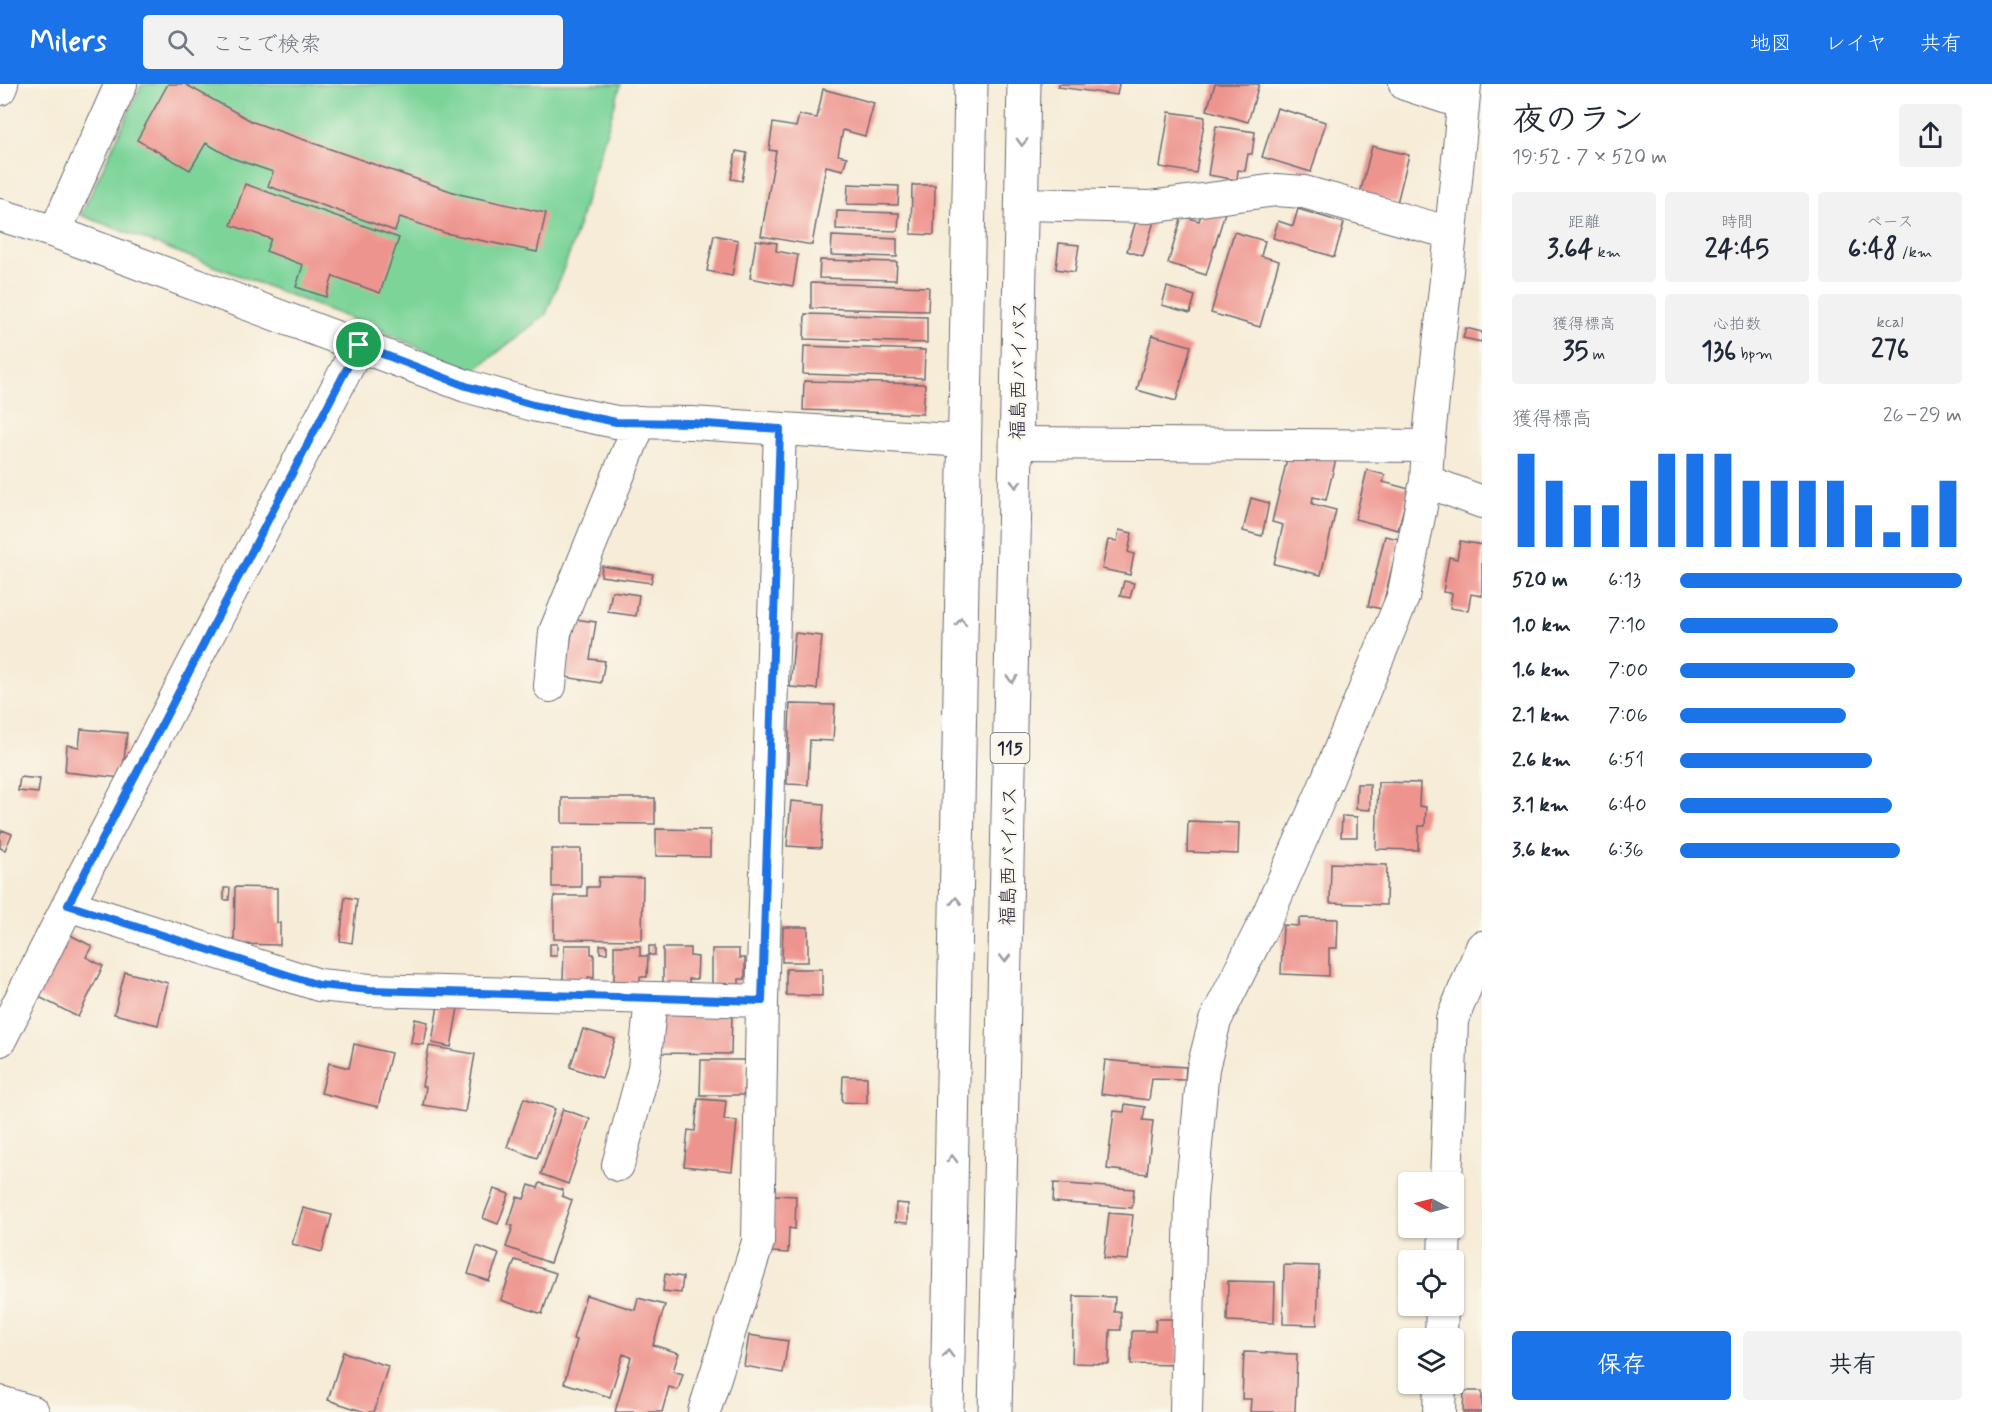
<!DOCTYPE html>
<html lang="ja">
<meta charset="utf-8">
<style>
body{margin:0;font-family:Mynerve,"Klee One",sans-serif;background:#f2f2f3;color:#1f2937;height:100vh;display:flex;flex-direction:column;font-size:22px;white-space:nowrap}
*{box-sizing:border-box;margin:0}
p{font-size:20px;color:#747a83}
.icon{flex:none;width:33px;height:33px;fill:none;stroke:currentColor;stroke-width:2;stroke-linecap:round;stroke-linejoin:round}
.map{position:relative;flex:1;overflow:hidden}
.sheet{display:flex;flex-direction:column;background:#fff;width:510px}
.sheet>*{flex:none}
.needle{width:39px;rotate:277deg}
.fabs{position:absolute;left:1398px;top:1088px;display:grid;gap:12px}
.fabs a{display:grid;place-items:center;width:66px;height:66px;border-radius:6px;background:#fff;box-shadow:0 2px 4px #0004;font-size:30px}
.pin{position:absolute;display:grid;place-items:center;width:51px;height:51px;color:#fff;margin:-26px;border:3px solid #fff;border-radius:50%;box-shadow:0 2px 6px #0007}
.round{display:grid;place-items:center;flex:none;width:63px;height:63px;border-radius:6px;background:#f2f2f3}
.headline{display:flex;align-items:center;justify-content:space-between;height:102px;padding:0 30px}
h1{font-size:33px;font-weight:700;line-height:45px}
.figures{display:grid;grid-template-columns:repeat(3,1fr);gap:9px;height:102px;padding:6px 30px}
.figures div{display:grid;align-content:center;border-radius:6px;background:#f2f2f3;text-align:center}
.figures b{font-size:26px;font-weight:700}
.figures small{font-size:16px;font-weight:400}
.figures p{font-size:16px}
.chart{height:168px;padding:12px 30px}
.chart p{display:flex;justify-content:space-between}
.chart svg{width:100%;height:108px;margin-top:6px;stroke:#1a73e8;stroke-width:6}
.action{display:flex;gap:12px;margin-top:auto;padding:12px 30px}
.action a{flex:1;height:69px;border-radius:6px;background:#1a73e8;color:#fff;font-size:24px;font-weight:700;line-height:69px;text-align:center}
.action a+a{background:#f2f2f3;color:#1f2937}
ul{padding:0 30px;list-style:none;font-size:20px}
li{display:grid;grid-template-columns:96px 72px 1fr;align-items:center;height:45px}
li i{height:15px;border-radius:8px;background:#1a73e8}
header{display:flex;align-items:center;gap:36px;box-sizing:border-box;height:84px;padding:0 30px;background:#1a73e8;color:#fff}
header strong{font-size:28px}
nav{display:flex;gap:33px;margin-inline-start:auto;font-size:21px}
.search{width:420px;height:54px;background:#f2f2f3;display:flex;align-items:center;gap:15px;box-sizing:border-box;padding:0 21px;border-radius:6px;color:#747a83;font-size:22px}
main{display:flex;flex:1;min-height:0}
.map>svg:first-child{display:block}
.green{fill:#7bd499;stroke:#4e7b6a;stroke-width:1.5}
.building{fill:#ee948e}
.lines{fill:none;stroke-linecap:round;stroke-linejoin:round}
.minor-casing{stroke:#6c6972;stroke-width:34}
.trunk-casing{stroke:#6c6972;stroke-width:35}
.minor{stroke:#fff;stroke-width:32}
.trunk{stroke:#fff;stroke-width:33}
.oneway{stroke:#9c9ca7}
.route-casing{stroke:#fff;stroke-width:12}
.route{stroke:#1a73e8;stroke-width:8}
.labels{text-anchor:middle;stroke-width:4.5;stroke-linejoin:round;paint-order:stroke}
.shield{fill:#fbf7ec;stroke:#636270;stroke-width:1.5}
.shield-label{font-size:18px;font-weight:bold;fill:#22223b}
.street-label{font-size:20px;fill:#22223b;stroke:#fbf7ec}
</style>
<header>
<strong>Milers</strong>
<div class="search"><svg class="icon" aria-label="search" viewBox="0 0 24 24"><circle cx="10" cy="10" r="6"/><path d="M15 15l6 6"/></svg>ここで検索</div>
<nav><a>地図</a><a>レイヤ</a><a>共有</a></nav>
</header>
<main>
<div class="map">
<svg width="1482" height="1328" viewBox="0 0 1482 1328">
<rect width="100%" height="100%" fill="#fbf7ec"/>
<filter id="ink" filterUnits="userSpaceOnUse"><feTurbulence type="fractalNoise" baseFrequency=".0167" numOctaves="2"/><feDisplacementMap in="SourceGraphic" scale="12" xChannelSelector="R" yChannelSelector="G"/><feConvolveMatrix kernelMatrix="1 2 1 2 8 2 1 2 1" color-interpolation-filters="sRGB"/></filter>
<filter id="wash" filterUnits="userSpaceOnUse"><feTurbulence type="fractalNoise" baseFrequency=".008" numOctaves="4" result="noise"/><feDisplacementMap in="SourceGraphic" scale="24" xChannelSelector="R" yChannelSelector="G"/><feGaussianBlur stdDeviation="1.35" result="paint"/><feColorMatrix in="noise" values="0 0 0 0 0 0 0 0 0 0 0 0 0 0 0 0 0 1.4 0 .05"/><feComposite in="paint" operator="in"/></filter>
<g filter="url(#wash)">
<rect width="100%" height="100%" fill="#f6ecd7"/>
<path class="green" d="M142,0h479l-51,168 -24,62 -72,57 -117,-50 -276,-106z"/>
<g id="blocks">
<path class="building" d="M168,0h17l68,38 206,72 87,19 -9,39 -92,-19 -45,-16 -5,14 -127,-45 5,-14 -41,-14 -26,-15 -16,27 -53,-30z
M1059,0h60l-2,11 -59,-8z
M1215,0h44l-11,38 -41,-12z
M823,5l51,14 -9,33 -22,-6 -5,25 9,2 -4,13 -17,-4 -14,79 -51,-9 15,-85 -7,-1 4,-27 23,4 3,-12 18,3z
M1277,24l49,14 -15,50 -49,-15z
M1169,28l36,5 -9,56 -36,-6z
M1216,42l39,6 -3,22h-4l-3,17 -7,-1 -1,10 -29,-5z
M1372,62l37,9 -12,48 -37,-9z
M736,67l11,2 -5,28 -11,-2z
M245,100l154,54 -19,55 -47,-17 -7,21 -30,-10 7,-22 -37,-14 5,-12 -40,-14z
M848,100l51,2 -1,19 -51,-1z
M912,101h23l-1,50 -23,-1z
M1205,118l21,7 -20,66 -38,-12 14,-47 17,5z
M1298,125l46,14 -10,34 -61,-19 5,-17 15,5z
M837,127l62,2 -1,18 -62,-2z
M1137,133l17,5 -11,34 -16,-5z
M1234,148l31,9 -4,15 18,5 -19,66 -49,-14z
M714,151l24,5 -6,36 -25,-5z
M832,152l65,3v18l-66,-2z
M756,156l21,3 -1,8 22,4 -5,31 -43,-8z
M1059,159l20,2 -4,27 -19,-3z
M820,176l77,2 -1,18 -77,-2z
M811,199l118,4 -1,24 -117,-3z
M1167,203l28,9 -5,17 -28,-8z
M805,230l122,3v26l-123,-4z
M1466,244l16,4v10l-19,-4z
M1152,251l39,11 -15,55 -39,-11z
M804,262l121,4 -1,28 -121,-4z
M804,297l121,3 -2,30 -120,-4z
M1288,371l48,4 -10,41 -13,-3 -1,7 24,6 -15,65 -47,-11 9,-39 -11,-3z
M1367,386l18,5 -2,7 26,7 -11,41 -43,-11z
M1251,414l18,5 -7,33 -19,-5z
M1119,446l13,3 -4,19 6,2 -4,21 -28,-6 6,-29 9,1z
M1385,452l14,3 -17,70 -14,-3z
M1460,457l22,4v51l-11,-2 -3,17 -18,-3 2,-15 -9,-1 6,-35 8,2z
M602,482l51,8 -2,9 -50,-7z
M1124,497l10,2 -4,15 -10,-2z
M612,507l27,4 -3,21 -28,-4z
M574,535l22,3 -6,37 15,2 -4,22 -36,-6z
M795,549l27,3 -5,53 -27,-2z
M790,620l45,1 -2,36 -23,-1 -2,45 -21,-1z
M81,645l46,4 -5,45 -57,-6 2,-27 12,2z
M20,693l20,2 -2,14 -20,-2z
M1378,698l42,1 -1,23 7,1 -1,19h-6l-1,24 -42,-1z
M1357,700h13v26l-14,-1z
M562,714h93v26l-93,-1z
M791,717l33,3 -3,44 -34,-2z
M1342,732l15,1v20h-16z
M1188,737l51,2 -1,31 -51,-2z
M656,745l54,1v27l-54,-1z
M2,746l10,4 -7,16 -5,-2v-13z
M552,765h29v38h-29z
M1331,779l56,2 -1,40 -56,-2z
M599,793l44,1 -1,62 -88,-1v-43h33v-9h11z
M235,803l42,1v35h3v22l-46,-1z
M224,804h6l-1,12h-5z
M345,813l12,2 -5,44 -12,-2z
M1299,834l39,1 -1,29h-8v28l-48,-2 2,-49 16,1z
M783,843h25v35h-26z
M68,850l24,12 -6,11 17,9 -25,51 -41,-21z
M550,860h7v12h-7z
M564,861h27v9h3v24l-6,-1v7l-25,-1z
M600,861h7v8h-7z
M614,862h26v10h8l-1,21h-7v9h-26z
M649,862h6v9h-6z
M663,864h27v8l8,1 -1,22h-8v6l-26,-1z
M712,865h27v9h6v21h-6v8h-27z
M786,885h36v27l-36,-1z
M125,888l43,11 -10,42 -44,-11z
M438,921l20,3 -7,39 -19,-4z
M660,929l72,1 -1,40 -72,-1z
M415,935l13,3 -4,23 -13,-2z
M583,945l32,10 -13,39 -32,-11z
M354,960l37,9 -13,54 -57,-14 8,-30 20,5z
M429,962l46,8 -10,58 -42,-7 3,-18 -4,-1z
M701,976h44l-1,35h-44z
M1105,976l48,5 33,2 -1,13 -33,-1 -3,21 -48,-6z
M843,992l24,1v26l-25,-1z
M524,1014l31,11 -18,49 -30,-11z
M698,1015l28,2 -2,19 13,1 -5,50 -48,-5 4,-36 7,1z
M1125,1020l20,3 -2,13 10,1 -6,53 -40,-5 7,-58 10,1z
M563,1025l27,10 -22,65 -27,-10z
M540,1099l23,7 -1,6 10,4 -22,63 -44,-16 7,-21 -5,-1 9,-28 7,2 5,-14 9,3z
M1054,1099l80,6 -2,19 -79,-6z
M494,1105l15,5 -11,30 -15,-6z
M774,1111l22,1 -1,33 -6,-1 -1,25 -16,-1z
M896,1119l12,1v19l-13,-1z
M303,1124l29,7 -10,37 -30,-8z
M1109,1129l24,2 -5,45 -24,-2z
M477,1162l22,8 -10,27 -21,-7z
M515,1176l41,13 -14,41 -41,-14z
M1284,1181l35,1 -2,59 -34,-1z
M665,1190l18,3 -2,16 -18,-2z
M1228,1197l47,1 -1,41 -47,-2z
M586,1211l49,15 3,-12 27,7 -12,40 26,8 -6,18 10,3 -5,16 -9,-3 -7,25h-47l16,-55 -8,-3 -13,43 -46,-14 13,-43 -4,-1z
M1074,1212l41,1 -1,15h7v18h-11l-1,34 -37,-1z
M1156,1235h22l-1,46 -46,-1 1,-33h23z
M749,1251l39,6 -5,32 -39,-7z
M343,1268l45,14 -14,46h-9l-37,-12z
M1244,1268l53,2 -2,58h-45l1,-13h-9z
M1464,1307h18v21h-19z"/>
</g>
</g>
<g filter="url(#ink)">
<use href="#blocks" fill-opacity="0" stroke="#6c6972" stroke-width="1.5"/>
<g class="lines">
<defs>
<path id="minor" d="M1405,0l58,19
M0,5l2,-5
M1021,120l128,3 127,-17 28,2 147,41
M0,131l55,17 411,154 67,19 83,17 76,1 273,18
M55,148l66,-148
M1017,359l411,3
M1426,397l56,21
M550,602l5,-54 85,-210
M68,821l251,80 51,5 392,11
M0,956l68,-135 291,-560
M618,1081l26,-96 7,-71
M1446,1098l6,-162 30,-73
M1444,1176l1,-33
M1441,1254l1,-33
M0,1318l33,10
M704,1328l54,-170 4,-241 18,-572
M1186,1328l5,-213 12,-131 12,-47 52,-104 56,-127 80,-193 23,-116 2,-35 23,-213 14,-149
M1439,1328l1,-29"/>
<path id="trunk" d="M947,1328l24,-1328
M995,1328l29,-1328"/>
</defs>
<use href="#minor" class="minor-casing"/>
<use href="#trunk" class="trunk-casing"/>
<use href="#minor" class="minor"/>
<use href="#trunk" class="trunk"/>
</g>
<defs><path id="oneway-chevron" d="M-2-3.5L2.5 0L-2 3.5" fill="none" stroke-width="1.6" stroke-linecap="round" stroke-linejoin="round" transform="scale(1.5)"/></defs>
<g class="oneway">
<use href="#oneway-chevron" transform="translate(1022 58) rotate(92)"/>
<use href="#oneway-chevron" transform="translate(1016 400) rotate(91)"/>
<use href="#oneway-chevron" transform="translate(961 538) rotate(-89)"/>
<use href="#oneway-chevron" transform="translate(1012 595) rotate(91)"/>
<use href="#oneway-chevron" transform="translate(956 817) rotate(-89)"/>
<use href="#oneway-chevron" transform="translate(1005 874) rotate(91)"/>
<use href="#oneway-chevron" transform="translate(952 1075) rotate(-89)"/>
<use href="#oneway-chevron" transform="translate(948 1270) rotate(-89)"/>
</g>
</g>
<g class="lines" filter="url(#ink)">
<defs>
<path id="route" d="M359,261l107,41 67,19 83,17 76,1 88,6 -18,572 -392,-11 -51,-5 -251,-80z"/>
</defs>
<use href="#route" class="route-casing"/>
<use href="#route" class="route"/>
</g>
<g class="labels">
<rect class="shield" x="990.5" y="649" width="39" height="30" rx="4.5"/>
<g class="shield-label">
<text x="1010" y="670">115</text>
</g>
<g class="street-label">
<text transform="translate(1018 286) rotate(-89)" y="7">福島西バイパス</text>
<text transform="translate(1008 772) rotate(-89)" y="7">福島西バイパス</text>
</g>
</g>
</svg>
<div class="fabs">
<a><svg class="needle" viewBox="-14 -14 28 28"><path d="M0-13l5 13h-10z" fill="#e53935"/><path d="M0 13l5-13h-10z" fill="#747a83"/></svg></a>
<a><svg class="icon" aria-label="locate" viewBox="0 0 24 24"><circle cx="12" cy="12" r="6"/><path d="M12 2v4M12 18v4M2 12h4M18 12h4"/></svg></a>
<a><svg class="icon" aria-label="layers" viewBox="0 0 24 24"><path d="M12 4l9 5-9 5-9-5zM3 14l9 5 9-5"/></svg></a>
</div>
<div class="pin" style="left:359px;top:261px;background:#1e9e55"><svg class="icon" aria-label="arrive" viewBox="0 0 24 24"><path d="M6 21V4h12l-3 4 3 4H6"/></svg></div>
</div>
<section class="sheet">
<div class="headline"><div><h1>夜のラン</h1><p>19:52 · 7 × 520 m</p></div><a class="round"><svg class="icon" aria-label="share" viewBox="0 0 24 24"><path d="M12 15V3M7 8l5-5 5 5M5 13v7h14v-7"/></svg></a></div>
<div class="figures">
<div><p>距離</p><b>3.64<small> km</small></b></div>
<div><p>時間</p><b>24:45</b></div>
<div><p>ペース</p><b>6:48<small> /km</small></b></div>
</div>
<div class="figures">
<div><p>獲得標高</p><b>35<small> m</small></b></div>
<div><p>心拍数</p><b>136<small> bpm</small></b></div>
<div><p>kcal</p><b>276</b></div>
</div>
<div class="chart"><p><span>獲得標高</span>26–29 m</p>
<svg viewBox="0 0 160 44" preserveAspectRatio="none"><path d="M5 44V6M15 44V17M25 44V27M35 44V27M45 44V17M55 44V6M65 44V6M75 44V6M85 44V17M95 44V17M105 44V17M115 44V17M125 44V27M135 44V38M145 44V27M155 44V17"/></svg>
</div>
<ul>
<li><b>520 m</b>6:13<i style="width:100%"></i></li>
<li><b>1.0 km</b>7:10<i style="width:56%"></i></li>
<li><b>1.6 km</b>7:00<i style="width:62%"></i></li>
<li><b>2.1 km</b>7:06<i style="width:59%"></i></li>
<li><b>2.6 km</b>6:51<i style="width:68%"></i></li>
<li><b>3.1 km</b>6:40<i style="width:75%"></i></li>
<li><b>3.6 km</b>6:36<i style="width:78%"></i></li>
</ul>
<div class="action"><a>保存</a><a>共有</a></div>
</section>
</main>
